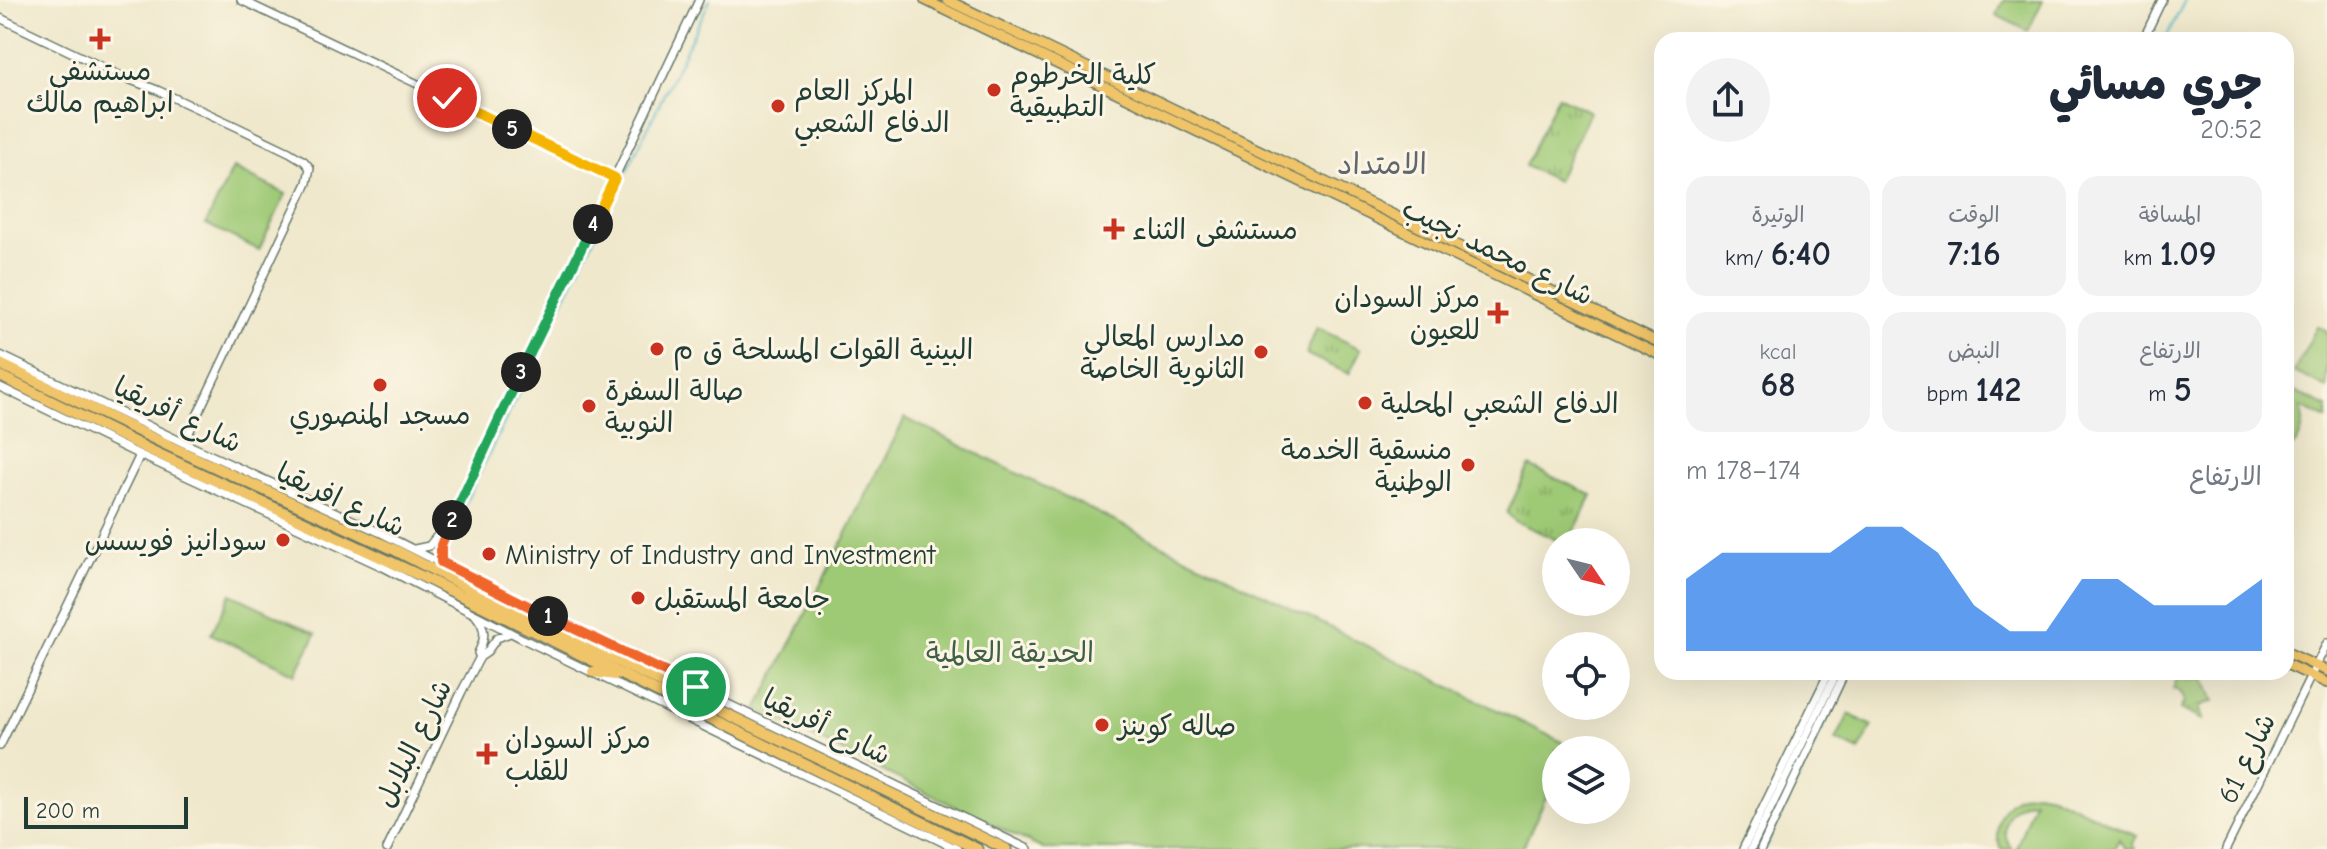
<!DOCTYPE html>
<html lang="ar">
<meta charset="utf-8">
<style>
body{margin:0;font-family:"Comic Neue","Playpen Sans Arabic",sans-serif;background:#f2f2f3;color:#1f2937;direction:rtl;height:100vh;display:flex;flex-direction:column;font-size:30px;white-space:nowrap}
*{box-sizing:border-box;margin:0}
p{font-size:26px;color:#747a83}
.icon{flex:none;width:44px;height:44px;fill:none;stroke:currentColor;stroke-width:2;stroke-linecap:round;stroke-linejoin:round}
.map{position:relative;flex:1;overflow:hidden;direction:ltr}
.drawer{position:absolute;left:1654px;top:32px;width:640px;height:648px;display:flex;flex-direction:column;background:#fff;border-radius:24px;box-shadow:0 8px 32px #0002;direction:rtl}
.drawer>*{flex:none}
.needle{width:52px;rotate:125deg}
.buttons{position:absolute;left:1542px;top:528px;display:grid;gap:16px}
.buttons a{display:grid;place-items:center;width:88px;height:88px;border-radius:50%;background:#fff;box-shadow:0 8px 32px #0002;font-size:40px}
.scale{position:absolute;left:24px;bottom:20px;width:164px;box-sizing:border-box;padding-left:8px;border:4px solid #1f3d34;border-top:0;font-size:22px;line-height:28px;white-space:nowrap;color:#1f3d34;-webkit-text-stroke:6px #fcf5e5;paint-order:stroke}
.pin{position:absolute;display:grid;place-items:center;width:68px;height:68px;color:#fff;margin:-34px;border:4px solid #fff;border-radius:50%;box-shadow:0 2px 8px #0007}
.km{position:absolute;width:40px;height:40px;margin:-20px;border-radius:50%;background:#222;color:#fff;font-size:22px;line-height:40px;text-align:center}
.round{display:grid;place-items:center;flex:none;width:84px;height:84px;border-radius:42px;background:#f2f2f3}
.overview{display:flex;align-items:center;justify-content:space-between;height:136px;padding:0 32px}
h1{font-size:44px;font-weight:800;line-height:60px}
.stats{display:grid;grid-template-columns:repeat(3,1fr);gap:12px;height:136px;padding:8px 32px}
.stats div{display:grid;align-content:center;border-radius:20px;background:#f2f2f3;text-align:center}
.stats b{font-size:34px;font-weight:800}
.stats small{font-size:22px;font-weight:400}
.stats p{font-size:22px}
.chart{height:224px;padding:16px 32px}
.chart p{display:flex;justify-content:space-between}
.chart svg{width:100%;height:144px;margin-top:8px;fill:#1a73e8;opacity:.7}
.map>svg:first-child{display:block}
.grass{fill:url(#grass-tufts);stroke:#5e8354;stroke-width:2}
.garden{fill:#9ec975;stroke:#5e8354;stroke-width:2}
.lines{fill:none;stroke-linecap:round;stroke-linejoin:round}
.stream{stroke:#49b4c6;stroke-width:2}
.minor-casing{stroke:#687969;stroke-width:10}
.major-casing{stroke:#687969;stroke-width:12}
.highway-casing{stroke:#687969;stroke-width:13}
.minor{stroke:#fff;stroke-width:7}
.major{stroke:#f0c469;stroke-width:9}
.highway{stroke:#f0c469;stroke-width:10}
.split-1-casing{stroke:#fff;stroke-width:16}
.split-2-casing{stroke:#fff;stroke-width:16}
.split-3-casing{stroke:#fff;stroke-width:16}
.split-4-casing{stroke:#fff;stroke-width:16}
.split-5-casing{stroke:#fff;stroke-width:16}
.split-6-casing{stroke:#fff;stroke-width:16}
.split-1{stroke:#f0652b;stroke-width:10}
.split-2{stroke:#f0652b;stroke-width:10}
.split-3{stroke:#22a559;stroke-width:10}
.split-4{stroke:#22a559;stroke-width:10}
.split-5{stroke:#f5b400;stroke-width:10}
.split-6{stroke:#f5b400;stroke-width:10}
.poi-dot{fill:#c8321e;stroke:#fcf5e5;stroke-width:3}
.labels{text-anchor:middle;stroke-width:6;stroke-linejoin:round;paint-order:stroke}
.poi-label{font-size:28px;fill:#1f3d34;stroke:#fcf5e5;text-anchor:start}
.street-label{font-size:28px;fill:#1f3d34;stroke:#fcf5e5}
.park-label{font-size:28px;fill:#3f6044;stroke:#fcf5e5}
.neighbourhood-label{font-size:30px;fill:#60686e;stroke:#fcf5e5}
</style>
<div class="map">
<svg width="2327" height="849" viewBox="0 0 2327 849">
<defs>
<pattern id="grass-tufts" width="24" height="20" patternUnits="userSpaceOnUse" patternTransform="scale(2)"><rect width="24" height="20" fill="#9ec975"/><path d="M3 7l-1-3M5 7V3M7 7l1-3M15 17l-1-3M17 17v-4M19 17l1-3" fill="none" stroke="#80a461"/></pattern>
</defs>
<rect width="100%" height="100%" fill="#fcf5e5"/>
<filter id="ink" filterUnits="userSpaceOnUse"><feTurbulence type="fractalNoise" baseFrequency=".0125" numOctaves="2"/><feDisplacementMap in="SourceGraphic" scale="16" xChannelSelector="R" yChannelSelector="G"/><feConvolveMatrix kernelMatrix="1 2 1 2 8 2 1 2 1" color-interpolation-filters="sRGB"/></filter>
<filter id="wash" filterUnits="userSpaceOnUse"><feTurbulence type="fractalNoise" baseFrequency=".006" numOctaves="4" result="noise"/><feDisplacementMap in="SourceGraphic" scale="32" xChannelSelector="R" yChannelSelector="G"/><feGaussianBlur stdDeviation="1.8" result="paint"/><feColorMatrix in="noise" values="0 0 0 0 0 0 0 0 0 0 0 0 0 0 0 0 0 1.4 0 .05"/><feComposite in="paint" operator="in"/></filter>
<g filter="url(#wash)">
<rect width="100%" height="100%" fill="#efe8cc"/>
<path class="grass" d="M1558,96l32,16 -33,69 -32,-15z
M1317,328l44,21 -12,25 -43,-20z
M1529,466l63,29 -23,47h-8l-46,-21 -8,-8z
M2179,673l9,7 15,-5 11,26 -15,5 4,14 -23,-11c7,-8 4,-18 -7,-20z
M1849,714l23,12 -13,25 -23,-11z"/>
<path class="garden" d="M2004,0h39l-15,31 -32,-16z
M233,168l53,26 -27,56 -53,-26z
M2317,326l10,5v57l-33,-16z
M2286,388l41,19v12l-26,-12c5,19 1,34 -15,46 0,-4 -1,-9 0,-13 2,-8 7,-11 7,-19 0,-13 -7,-18 -7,-33z
M905,418l665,328 -2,4h-12v26l-34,73h-479l-286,-139z
M231,594l85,40 -20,40 -85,-40z
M2036,792l15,3 86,41 -5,8 3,5h-10l-6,-10 -5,10h-98l18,-49c-26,4 -37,27 -22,49h-10c-13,-27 4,-55 34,-57z"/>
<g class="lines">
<path class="stream" d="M2165,40l20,-40
M444,546l266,-546
M1765,849l85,-177"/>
</g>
</g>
<g filter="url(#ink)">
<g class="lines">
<defs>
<path id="minor" d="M241,0l374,178
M0,18l123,59 34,13 78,36 54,26 15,9 6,7 -3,15 -123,260
M2143,40l19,-40
M0,355l184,88 195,89 132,67 517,250
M0,387l140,68 241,111 142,73 434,210
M415,549l14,-3 16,-20
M441,562l-1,-14 3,-10 256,-538
M476,616c11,13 9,23 2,37l2,4
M0,746l140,-291
M387,849l75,-158 18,-34 6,-4 11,-15 13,-5
M1743,849l86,-177
M1751,849l86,-177
M1761,849l84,-177
M2226,849l101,-206"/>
<path id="major" d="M925,0l737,356
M947,0l715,344
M2286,652l41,19
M2286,664l41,19"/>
<path id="highway" d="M0,364l167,81 228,105 106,55 505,244
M0,376l150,74 273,127 554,272
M593,672l22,3"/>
</defs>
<use href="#minor" class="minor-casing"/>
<use href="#major" class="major-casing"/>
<use href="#highway" class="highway-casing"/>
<use href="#minor" class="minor"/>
<use href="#major" class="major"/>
<use href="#highway" class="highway"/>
</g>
</g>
<g class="lines" filter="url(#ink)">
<defs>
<path id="split-1" d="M548,616l148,71"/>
<path id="split-2" d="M452,520l-11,25v17l107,54"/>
<path id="split-3" d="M452,520l69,-148"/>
<path id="split-4" d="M521,372l72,-148"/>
<path id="split-5" d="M512,129l103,49 -22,46"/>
<path id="split-6" d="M447,98l65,31"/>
</defs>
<use href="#split-1" class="split-1-casing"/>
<use href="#split-2" class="split-2-casing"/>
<use href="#split-3" class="split-3-casing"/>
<use href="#split-4" class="split-4-casing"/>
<use href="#split-5" class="split-5-casing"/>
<use href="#split-6" class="split-6-casing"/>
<use href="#split-1" class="split-1"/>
<use href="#split-2" class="split-2"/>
<use href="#split-3" class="split-3"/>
<use href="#split-4" class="split-4"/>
<use href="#split-5" class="split-5"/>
<use href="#split-6" class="split-6"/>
</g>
<g class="poi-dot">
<path d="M96 27h8v8h8v8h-8v8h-8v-8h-8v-8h8z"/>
<circle cx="994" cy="90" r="8"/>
<circle cx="778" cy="106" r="8"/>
<path d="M1110 217h8v8h8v8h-8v8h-8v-8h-8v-8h8z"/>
<path d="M1494 301h8v8h8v8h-8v8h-8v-8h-8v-8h8z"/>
<circle cx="657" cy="349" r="8"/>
<circle cx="1261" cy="352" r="8"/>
<circle cx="380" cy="385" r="8"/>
<circle cx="1365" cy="403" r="8"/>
<circle cx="589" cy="406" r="8"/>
<circle cx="1468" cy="465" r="8"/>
<circle cx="283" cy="540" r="8"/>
<circle cx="489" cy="554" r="8"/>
<circle cx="638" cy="598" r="8"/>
<circle cx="1102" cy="725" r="8"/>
<path d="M483 742h8v8h8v8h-8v8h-8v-8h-8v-8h8z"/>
</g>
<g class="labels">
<g class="poi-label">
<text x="100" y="80" text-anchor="middle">مستشفى<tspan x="100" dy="32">ابراهيم مالك</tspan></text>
<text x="1010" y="84">كلية الخرطوم<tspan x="1010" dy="32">التطبيقية</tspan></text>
<text x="794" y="100">المركز العام<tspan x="794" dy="32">الدفاع الشعبي</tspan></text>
<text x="1132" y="239">مستشفى الثناء</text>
<text x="1480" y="307" text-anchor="end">مركز السودان<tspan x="1480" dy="32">للعيون</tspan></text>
<text x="1245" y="346" text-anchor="end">مدارس المعالي<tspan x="1245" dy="32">الثانوية الخاصة</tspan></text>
<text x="673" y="359">البينية القوات المسلحة ق م</text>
<text x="605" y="400">صالة السفرة<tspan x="605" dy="32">النوبية</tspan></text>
<text x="1381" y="413">الدفاع الشعبي المحلية</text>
<text x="380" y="424" text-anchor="middle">مسجد المنصوري</text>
<text x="1452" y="459" text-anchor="end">منسقية الخدمة<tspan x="1452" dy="32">الوطنية</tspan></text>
<text x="267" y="550" text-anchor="end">سودانيز فويسس</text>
<text x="505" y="564">Ministry of Industry and Investment</text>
<text x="654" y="608">جامعة المستقبل</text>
<text x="1118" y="735">صاله كوينز</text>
<text x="505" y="748">مركز السودان<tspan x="505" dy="32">للقلب</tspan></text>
</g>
<g class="street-label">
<text transform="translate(1498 251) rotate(26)" y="10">شارع محمد نجيب</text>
<text transform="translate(178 414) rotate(26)" y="10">شارع أفريقيا</text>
<text transform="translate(341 499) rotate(25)" y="10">شارع افريقيا</text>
<text transform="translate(827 726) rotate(26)" y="10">شارع أفريقيا</text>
<text transform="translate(413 743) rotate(-64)" y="10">شارع البلابل</text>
<text transform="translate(2246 758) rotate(-64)" y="10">شارع 61</text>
</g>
<g class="park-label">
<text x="1010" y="662">الحديقة العالمية</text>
</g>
<g class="neighbourhood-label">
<text x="1382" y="174">الامتداد</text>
</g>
</g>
</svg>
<div class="buttons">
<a><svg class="needle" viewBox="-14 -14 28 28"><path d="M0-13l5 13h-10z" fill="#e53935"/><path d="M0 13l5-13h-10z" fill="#747a83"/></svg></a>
<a><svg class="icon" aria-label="locate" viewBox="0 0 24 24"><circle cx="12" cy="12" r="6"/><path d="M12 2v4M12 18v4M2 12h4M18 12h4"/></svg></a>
<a><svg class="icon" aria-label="layers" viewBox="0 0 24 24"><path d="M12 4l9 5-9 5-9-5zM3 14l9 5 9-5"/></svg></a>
</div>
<div class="scale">200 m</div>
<div class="pin" style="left:696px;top:687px;background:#1e9e55"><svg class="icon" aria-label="arrive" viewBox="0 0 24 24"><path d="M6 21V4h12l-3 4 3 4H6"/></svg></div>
<div class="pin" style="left:447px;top:98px;background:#d93025"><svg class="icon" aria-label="check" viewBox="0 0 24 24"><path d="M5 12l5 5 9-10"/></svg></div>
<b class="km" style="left:548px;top:616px">1</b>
<b class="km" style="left:452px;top:520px">2</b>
<b class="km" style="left:521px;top:372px">3</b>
<b class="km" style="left:593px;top:224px">4</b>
<b class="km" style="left:512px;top:129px">5</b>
<section class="drawer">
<div class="overview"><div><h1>جري مسائي</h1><p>20:52</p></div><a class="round"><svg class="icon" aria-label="share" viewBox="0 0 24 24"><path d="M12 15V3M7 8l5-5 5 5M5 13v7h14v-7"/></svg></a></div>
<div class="stats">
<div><p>المسافة</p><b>1.09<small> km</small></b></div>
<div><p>الوقت</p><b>7:16</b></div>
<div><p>الوتيرة</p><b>6:40<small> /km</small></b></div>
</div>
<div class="stats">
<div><p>الارتفاع</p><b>5<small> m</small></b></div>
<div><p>النبض</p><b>142<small> bpm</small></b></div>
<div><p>kcal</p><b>68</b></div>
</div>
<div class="chart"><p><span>الارتفاع</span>174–178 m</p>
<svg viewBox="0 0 160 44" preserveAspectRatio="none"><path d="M0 44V22L10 14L20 14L30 14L40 14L50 6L60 6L70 14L80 30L90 38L100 38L110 22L120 22L130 30L140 30L150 30L160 22V44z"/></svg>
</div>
</section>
</div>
